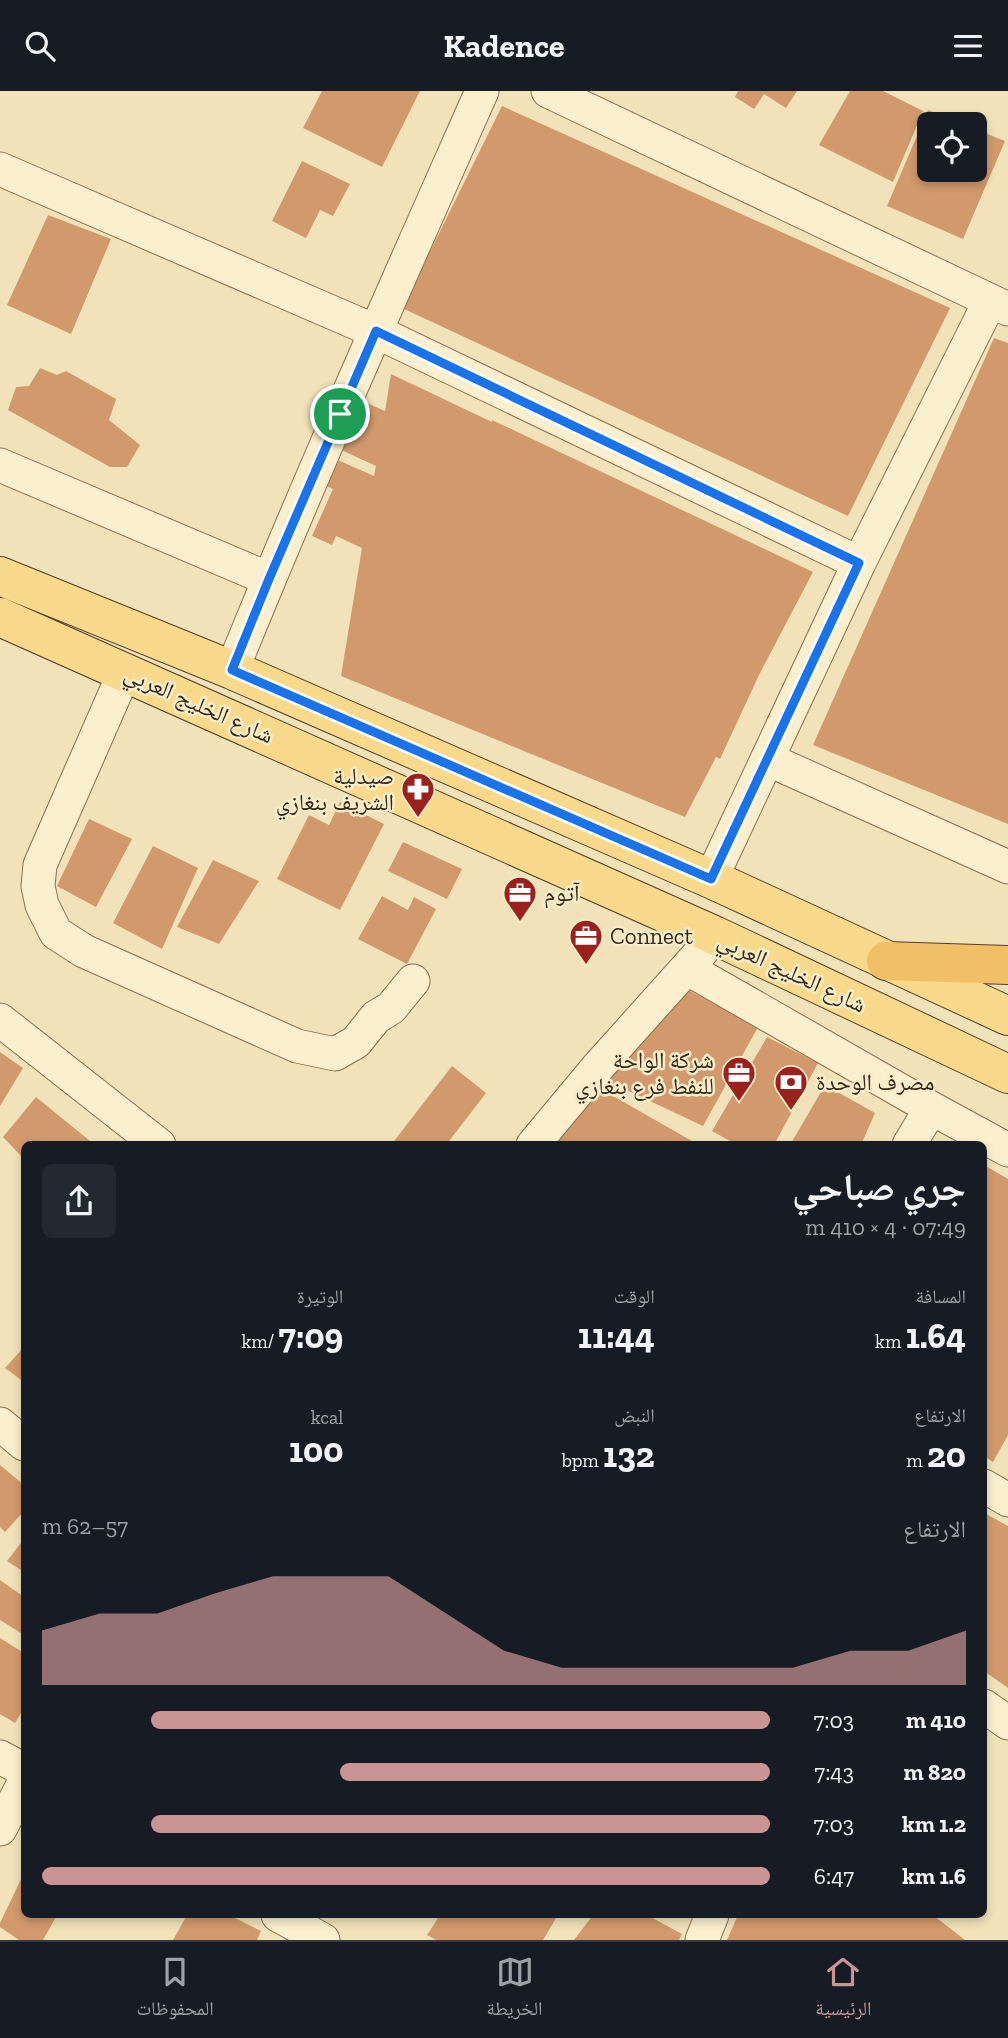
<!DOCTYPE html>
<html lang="ar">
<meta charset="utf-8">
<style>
body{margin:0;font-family:"Zilla Slab","Noto Naskh Arabic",serif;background:#242831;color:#f1f3f6;direction:rtl;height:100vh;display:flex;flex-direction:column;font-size:26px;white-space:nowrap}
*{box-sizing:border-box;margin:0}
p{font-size:23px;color:#9ea1a6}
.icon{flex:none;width:38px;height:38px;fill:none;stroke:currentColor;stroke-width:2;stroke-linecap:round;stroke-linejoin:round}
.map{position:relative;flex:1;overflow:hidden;direction:ltr}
.details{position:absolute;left:21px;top:1050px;width:966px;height:777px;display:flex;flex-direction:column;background:#171b24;border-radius:10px;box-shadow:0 4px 10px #0003;direction:rtl}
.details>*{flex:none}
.tools{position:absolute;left:917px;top:21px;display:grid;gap:14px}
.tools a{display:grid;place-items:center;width:70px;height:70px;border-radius:10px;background:#171b24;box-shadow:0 4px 10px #0003;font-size:35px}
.pin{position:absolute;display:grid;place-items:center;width:60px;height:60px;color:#fff;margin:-30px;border:4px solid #fff;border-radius:50%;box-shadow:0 2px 7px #0007}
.round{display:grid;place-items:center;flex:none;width:74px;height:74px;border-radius:10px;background:#242831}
.overview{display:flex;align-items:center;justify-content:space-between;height:119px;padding:0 21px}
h1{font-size:38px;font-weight:700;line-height:52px}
.figures{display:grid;grid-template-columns:repeat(3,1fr);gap:10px;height:119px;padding:7px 21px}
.figures div{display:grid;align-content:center}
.figures b{font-size:35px;font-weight:700}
.figures small{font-size:19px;font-weight:400}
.figures p{font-size:19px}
.chart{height:196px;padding:14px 21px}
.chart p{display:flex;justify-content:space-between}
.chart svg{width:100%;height:126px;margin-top:7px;fill:#ca9495;opacity:.7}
ul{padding:0 21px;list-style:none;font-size:23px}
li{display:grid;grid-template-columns:112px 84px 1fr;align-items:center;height:52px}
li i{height:18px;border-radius:9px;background:#ca9495}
header{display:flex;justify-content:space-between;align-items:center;height:91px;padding:0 21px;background:#171b24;font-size:32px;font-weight:700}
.tabs{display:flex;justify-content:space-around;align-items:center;height:98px;border-top:2px solid #363941;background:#171b24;font-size:19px;color:#9ea1a6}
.tabs a{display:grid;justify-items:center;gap:4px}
.tabs .current{color:#ca9495}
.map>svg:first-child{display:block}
.building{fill:#d29a6c}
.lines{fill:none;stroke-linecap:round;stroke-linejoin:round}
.minor-casing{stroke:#887153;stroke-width:35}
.primary-casing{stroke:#553e28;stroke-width:40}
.trunk-casing{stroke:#553e28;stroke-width:40}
.minor{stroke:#fbefcd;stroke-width:33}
.primary{stroke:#f9da8c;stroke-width:38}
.trunk{stroke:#f1bf66;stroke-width:38}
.route-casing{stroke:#fff;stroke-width:14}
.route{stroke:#1a73e8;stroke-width:9}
.labels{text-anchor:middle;stroke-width:5;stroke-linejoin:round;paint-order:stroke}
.street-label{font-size:23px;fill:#362819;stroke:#f8ecc9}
.poi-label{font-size:23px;fill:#362819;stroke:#f8ecc9;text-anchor:start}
</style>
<header><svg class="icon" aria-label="menu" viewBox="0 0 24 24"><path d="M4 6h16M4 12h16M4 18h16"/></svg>Kadence<svg class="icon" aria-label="search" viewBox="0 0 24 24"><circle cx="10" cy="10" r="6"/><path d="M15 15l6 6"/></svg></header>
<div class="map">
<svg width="1008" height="1849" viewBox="0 0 1008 1849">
<rect width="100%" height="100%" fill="#f1e2b9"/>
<path class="building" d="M322,0h98l-38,76 -79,-39z
M738,0h59l-11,17 -22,-14 -10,15 -19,-12z
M850,0h33l40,20 -30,71 -74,-37z
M502,15l448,202 -102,208 -446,-208z
M928,19l35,14h-34v46h46v-41l30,12 -42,98 -76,-33z
M302,70l48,23 -17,32 -13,-6 -14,28 -34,-17z
M48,124l63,24 -40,95 -64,-29z
M994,247l14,5v481l-195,-79z
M40,277l17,7 9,-4 50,28 -7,21 31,25 -13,22h-17l-102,-57 8,-23 13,-1z
M391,283l101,48v-2l321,152 -54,103 -39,84 -4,-2 -31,60 -344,-141 21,-128 -26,-12 -4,9 -20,-9 21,-47 -20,-9 11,-26 50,22 2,-10 -39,-18 17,-36 9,4 6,-12 16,7z
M340,711l44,22 -44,86 -63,-31 32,-64 20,10z
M89,728l43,20 -36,68 -39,-21z
M403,751l59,27 -15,30 -59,-28z
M153,755l45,22 -36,81 -49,-26z
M213,769l46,21 -40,63 -42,-17z
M382,805l26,14 6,-13 22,12 -29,55 -49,-25z
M688,899l70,37 -55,99 -98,-46z
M767,946l51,26 -44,82h-37l-25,-14z
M0,961l23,16 -23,38z
M452,975l34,27 -40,52h-55z
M825,994l50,28 -14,32h-71z
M599,997l100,57h-149z
M36,1006l59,48h-71v14l-21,-22z
M984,1074l24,14v256l-15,27 -9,-6z
M24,1256v35l-19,-14z
M0,1374l24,20v26l-19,21 -5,-5z
M984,1422l24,13v162l-24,-17z
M24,1448v33l-17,-11z
M0,1489l24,17v38l-24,-15z
M0,1547l24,15v55l-9,15 -15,-9z
M24,1782v42h33l-14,25h-24l-19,-13v-4z
M187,1824h42l32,16 -4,9h-84z
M440,1824h118l-15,25h-107l-9,-5z
M593,1824h54l35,19 -3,6h-105z
M738,1824h195l32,25h-238z"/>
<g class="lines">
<defs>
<path id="minor" d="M548,0l460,218
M0,78l375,162 484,232 131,-262
M0,374l269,114
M232,579c79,-195 165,-387 250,-579
M125,580l-85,194 -2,21 4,19 14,28 28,18 213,95 38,8 21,-12 20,-25 15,-9 22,-27
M767,668l241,108
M711,788l148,-316
M688,878l243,139 77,42
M0,929l159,125
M533,1054l64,-77 105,-117
M909,1054l22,-37
M0,1333l24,20
M984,1395l24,14
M984,1615l24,17
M0,1666l24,13
M0,1738l24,-46
M278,1824l45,25
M702,1849l10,-25"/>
<path id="primary" d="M0,485l232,94 479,209 297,137
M0,526l714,318 294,139"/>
<path id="trunk" d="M886,870l122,4"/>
</defs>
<use href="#minor" class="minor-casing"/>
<use href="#primary" class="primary-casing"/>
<use href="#trunk" class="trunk-casing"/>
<use href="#minor" class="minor"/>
<use href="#primary" class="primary"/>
<use href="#trunk" class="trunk"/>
</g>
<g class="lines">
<defs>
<path id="route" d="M376,240l483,232 -148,316 -479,-209 37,-91z"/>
</defs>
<use href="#route" class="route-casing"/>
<use href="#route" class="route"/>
</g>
<defs>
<symbol id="pharmacy-pin" viewBox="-11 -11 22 30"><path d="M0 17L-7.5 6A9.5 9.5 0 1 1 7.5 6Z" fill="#9b211f" stroke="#f8ecc9"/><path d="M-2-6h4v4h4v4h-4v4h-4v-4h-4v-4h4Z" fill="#fff"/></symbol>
<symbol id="office-pin" viewBox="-11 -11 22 30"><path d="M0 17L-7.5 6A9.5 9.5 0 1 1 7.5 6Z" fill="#9b211f" stroke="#f8ecc9"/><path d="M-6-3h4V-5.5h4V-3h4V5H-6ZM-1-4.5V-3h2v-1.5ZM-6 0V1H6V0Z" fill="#fff"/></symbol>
<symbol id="bank-pin" viewBox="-11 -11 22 30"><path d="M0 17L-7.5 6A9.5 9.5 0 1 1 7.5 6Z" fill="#9b211f" stroke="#f8ecc9"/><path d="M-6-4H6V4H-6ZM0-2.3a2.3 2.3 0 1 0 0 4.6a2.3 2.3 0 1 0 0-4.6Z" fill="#fff"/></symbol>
</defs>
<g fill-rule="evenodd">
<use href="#pharmacy-pin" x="399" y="679" width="38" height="52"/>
<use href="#office-pin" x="501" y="783" width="38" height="52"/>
<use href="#office-pin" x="567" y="826" width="38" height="52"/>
<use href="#office-pin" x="720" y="963" width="38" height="52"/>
<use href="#bank-pin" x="772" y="972" width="38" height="52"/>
</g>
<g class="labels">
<g class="street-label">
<text transform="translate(199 613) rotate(24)" y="8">شارع الخليج العربي</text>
<text transform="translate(792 881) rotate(25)" y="8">شارع الخليج العربي</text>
</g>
<g class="poi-label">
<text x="394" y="693" text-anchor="end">صيدلية<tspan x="394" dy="26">الشريف بنغازي</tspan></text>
<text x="544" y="810">آتوم</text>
<text x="610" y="853">Connect</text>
<text x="714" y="977" text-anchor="end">شركة الواحة<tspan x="714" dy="26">للنفط فرع بنغازي</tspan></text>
<text x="816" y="999">مصرف الوحدة</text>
</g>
</g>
</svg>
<div class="tools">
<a><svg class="icon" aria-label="locate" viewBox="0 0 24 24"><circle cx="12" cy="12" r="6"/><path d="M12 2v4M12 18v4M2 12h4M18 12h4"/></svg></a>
</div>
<div class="pin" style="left:340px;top:323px;background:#1e9e55"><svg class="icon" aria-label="arrive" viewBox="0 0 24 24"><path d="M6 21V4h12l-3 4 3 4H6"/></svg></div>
<section class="details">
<div class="overview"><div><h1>جري صباحي</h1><p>07:49 · 4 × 410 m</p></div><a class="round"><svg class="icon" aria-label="share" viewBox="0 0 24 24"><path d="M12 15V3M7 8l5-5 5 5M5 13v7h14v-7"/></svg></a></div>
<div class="figures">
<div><p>المسافة</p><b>1.64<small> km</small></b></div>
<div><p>الوقت</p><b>11:44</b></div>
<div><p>الوتيرة</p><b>7:09<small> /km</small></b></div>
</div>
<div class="figures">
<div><p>الارتفاع</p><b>20<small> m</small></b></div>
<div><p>النبض</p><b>132<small> bpm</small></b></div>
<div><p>kcal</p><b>100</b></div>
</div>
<div class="chart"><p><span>الارتفاع</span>57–62 m</p>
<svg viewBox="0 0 160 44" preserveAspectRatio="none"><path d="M0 44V25L10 19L20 19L30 12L40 6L50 6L60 6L70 19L80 32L90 38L100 38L110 38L120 38L130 38L140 32L150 32L160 25V44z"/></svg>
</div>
<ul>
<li><b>410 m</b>7:03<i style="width:85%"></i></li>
<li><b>820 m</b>7:43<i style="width:59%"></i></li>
<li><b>1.2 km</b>7:03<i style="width:85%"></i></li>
<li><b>1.6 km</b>6:47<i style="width:100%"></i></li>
</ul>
</section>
</div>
<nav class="tabs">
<a class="current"><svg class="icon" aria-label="home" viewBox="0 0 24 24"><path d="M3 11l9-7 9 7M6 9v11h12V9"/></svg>الرئيسية</a>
<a><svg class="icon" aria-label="map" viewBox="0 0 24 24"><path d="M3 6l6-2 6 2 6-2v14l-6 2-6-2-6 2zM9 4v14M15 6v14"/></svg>الخريطة</a>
<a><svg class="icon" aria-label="saved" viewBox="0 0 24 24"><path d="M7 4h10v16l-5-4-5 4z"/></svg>المحفوظات</a>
</nav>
